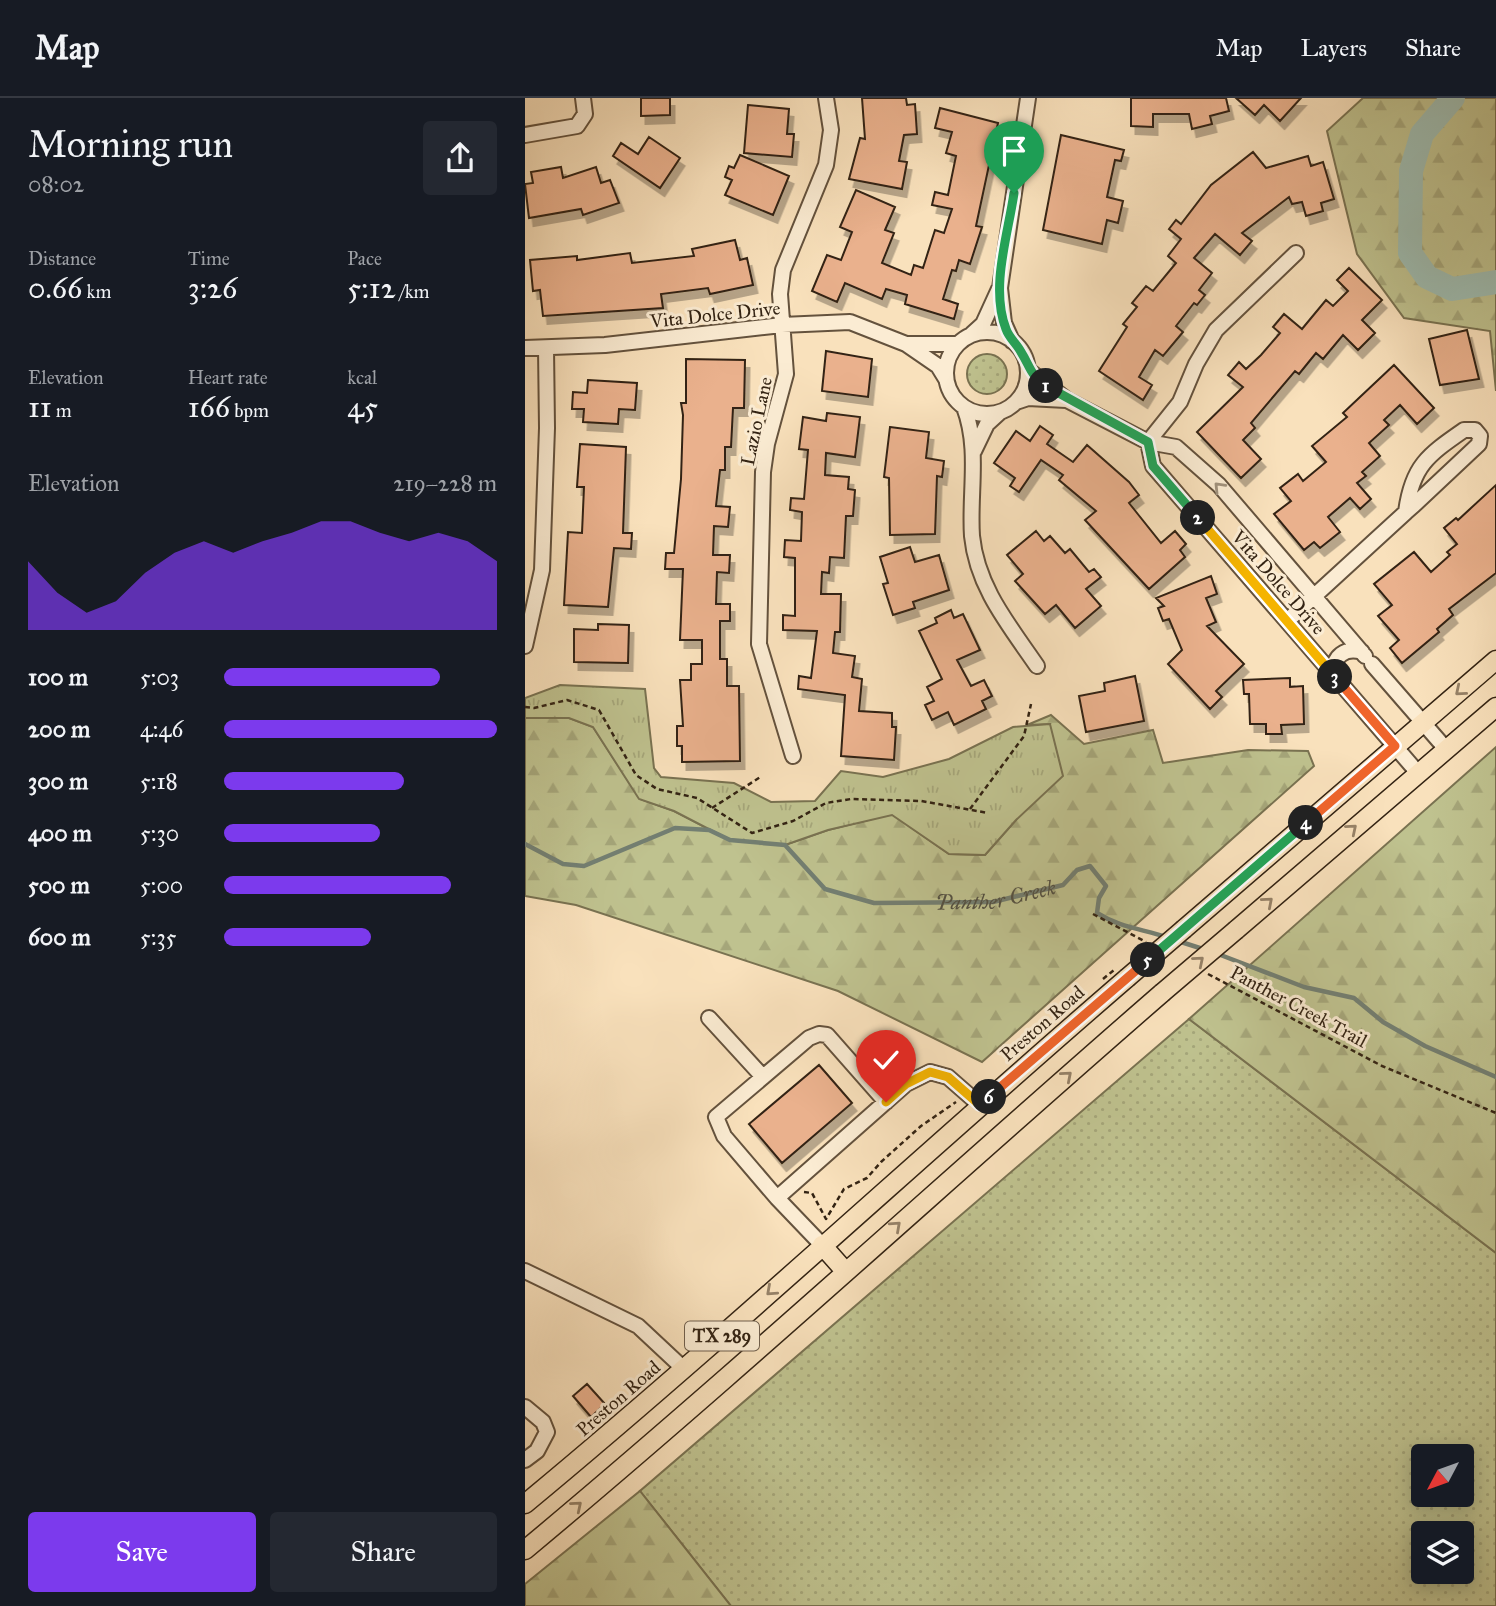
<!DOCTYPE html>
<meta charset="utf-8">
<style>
body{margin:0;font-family:"IM FELL Great Primer",serif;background:#242831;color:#f1f3f6;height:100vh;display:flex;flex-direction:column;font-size:26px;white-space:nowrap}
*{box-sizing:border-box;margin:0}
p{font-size:23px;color:#9ea1a6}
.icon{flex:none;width:38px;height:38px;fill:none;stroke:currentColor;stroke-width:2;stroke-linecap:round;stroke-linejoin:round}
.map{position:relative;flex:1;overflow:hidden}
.details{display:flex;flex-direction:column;background:#171b24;width:525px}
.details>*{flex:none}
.needle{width:46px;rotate:229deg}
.tools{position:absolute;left:886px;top:1346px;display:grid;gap:14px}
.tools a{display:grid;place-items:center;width:63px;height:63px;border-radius:7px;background:#171b24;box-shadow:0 4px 18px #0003;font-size:35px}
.pin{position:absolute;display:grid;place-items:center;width:60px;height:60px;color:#fff;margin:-72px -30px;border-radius:50% 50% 50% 0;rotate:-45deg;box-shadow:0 0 7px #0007}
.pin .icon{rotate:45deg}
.km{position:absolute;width:35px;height:35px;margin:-18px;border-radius:50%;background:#222;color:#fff;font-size:19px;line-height:35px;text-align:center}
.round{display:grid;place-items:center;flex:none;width:74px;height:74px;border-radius:7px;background:#242831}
.summary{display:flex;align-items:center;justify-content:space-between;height:119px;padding:0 28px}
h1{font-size:38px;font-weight:600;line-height:52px}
.metrics{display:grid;grid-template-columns:repeat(3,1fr);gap:10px;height:119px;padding:7px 28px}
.metrics div{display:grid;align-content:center}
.metrics b{font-size:30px;font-weight:600}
.metrics small{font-size:19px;font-weight:400}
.metrics p{font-size:19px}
.chart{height:196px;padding:14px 28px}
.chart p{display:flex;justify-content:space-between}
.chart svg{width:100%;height:126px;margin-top:7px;fill:#7c3aed;opacity:.7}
.cta{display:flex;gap:14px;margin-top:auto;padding:14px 28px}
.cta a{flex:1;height:80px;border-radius:7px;background:#7c3aed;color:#fff;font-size:28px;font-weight:600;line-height:80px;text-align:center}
.cta a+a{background:#242831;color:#f1f3f6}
ul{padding:0 28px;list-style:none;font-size:23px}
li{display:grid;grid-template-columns:112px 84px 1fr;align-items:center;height:52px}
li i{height:18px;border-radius:9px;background:#7c3aed}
header{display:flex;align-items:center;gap:42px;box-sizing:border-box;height:98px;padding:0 35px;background:#171b24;border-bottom:2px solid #363941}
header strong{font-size:33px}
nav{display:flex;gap:38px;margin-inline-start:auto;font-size:24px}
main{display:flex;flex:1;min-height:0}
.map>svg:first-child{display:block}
.grass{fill:url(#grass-dots);stroke:#797251;stroke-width:2;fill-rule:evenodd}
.forest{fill:url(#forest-firs);stroke:#797251;stroke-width:2}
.park{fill:url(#park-tufts);stroke:#797251;stroke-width:2}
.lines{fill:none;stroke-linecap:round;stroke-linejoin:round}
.stream{stroke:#737f72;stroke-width:4.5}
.river{stroke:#9ebdb2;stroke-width:24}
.building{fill:#eab18d;stroke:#332313;stroke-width:2;filter:url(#shadow)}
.minor-casing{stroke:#64523d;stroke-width:18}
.major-casing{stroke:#332313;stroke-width:21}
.path{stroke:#332313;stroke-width:2.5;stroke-dasharray:5 3.5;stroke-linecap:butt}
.minor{stroke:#fbecd3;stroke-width:14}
.major{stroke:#f9e1bc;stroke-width:18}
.major-bridge-casing{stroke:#332313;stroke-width:21;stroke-linecap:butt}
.path-bridge{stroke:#332313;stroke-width:2.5;stroke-dasharray:5 3.5;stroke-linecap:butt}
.major-bridge{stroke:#f9e1bc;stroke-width:18}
.oneway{stroke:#a1927d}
.oneway2{stroke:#968268}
.split-1-casing{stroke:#fff;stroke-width:14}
.split-2-casing{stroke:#fff;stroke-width:14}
.split-3-casing{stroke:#fff;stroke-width:14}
.split-4-casing{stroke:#fff;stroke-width:14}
.split-5-casing{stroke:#fff;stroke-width:14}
.split-6-casing{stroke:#fff;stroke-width:14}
.split-7-casing{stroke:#fff;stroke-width:14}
.split-1{stroke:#22a559;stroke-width:9}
.split-2{stroke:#22a559;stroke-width:9}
.split-3{stroke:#f5b400;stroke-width:9}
.split-4{stroke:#f0652b;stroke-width:9}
.split-5{stroke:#22a559;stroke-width:9}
.split-6{stroke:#f0652b;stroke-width:9}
.split-7{stroke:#f5b400;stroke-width:9}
.labels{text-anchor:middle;stroke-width:6;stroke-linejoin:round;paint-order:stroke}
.shield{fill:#fbecd3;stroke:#6f5f4d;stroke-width:2}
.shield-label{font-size:18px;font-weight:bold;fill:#332313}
.street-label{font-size:19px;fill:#332313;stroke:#fbecd3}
.water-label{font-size:21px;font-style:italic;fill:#535143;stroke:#fbecd3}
</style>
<header>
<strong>Map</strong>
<nav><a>Map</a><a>Layers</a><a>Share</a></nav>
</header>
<main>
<section class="details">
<div class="summary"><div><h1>Morning run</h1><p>08:02</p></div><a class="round"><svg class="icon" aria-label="share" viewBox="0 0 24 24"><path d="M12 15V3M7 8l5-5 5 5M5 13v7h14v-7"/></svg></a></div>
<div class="metrics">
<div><p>Distance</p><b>0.66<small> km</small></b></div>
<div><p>Time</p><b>3:26</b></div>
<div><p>Pace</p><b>5:12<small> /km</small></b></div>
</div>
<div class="metrics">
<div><p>Elevation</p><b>11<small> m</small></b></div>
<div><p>Heart rate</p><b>166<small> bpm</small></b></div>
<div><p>kcal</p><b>45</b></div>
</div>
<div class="chart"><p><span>Elevation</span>219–228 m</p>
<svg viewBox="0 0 160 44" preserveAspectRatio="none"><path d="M0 44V20L10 31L20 38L30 34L40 24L50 17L60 13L70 17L80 13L90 10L100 6L110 6L120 10L130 13L140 10L150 13L160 20V44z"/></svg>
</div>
<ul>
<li><b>100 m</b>5:03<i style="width:79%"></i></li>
<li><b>200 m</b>4:46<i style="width:100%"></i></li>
<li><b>300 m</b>5:18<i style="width:66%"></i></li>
<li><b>400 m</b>5:30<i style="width:57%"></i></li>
<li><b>500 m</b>5:00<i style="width:83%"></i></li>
<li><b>600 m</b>5:35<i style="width:54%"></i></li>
</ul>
<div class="cta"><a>Save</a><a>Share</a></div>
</section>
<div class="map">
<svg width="971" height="1508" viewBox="0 0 971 1508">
<defs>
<pattern id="grass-dots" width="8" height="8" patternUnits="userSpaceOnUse" patternTransform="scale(1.75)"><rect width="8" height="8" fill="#bfc28f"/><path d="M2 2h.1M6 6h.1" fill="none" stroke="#a5a67a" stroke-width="1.8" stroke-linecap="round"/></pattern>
<pattern id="forest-firs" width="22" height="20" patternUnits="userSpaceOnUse" patternTransform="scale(1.75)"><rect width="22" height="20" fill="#bfc28f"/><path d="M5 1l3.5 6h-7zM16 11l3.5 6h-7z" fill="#a5a67a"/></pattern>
<pattern id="park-tufts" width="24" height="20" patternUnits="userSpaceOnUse" patternTransform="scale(1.75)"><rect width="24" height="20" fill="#bfc28f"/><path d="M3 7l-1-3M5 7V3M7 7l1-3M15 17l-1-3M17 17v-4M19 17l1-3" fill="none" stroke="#a5a67a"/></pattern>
<filter id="shadow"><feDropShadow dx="4.5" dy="8" stdDeviation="0" flood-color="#0004"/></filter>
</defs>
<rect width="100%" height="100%" fill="#f9e1bc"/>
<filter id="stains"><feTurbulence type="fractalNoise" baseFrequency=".00286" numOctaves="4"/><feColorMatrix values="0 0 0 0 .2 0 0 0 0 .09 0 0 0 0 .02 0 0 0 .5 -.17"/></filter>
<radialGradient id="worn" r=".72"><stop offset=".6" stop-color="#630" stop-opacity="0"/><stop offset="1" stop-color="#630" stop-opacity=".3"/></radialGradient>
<path class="grass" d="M442 276a20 20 0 1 1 40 0a20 20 0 1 1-40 0Z
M664,921l307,234v353h-765l-91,-115zM898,1358h38v38h-38zM898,1435h38v39h-38z"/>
<path class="forest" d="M838,0h133v293l-6,-60 -86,-13 -47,-64 -30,-123z
M526,617l33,29 69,-14 10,33 85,-13 60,1 6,15 -332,296 -144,-71 -262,-86 -51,-9v-178h44l24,9 47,72 34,12 56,29 55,5 43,-15 64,-16 57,40 36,1 31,-35 34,-96 -23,1z
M971,649v506l-307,-234z
M115,1393l91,115h-206v-22z"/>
<path class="park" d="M35,587l85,4 9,79 7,9 73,6 37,19 44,-1 26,-30 42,6 66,-18 64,-32 37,-3 13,52 -47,44 -31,35 -36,-1 -57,-39 -64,15 -43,15 -55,-5 -56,-29 -35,-12 -46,-72 -24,-9h-44v-20z"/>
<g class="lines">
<g class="stream">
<path id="s1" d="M0,746l38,20 21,2 91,-38 34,2 21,10 55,5 40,44 49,14 119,-1 70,-17 14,-15 13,-4 16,20 -7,12 -2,15c22,14 45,16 69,24"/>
<path d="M653,843l28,9"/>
<path d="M693,856l86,33 50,11 29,24 42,24 71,31"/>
</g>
<path class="river" d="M928,0l-31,36 -11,37 -1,82 17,24 25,12 44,-7"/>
</g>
<path class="building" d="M116,0h29v17l-29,1z
M337,0h44l1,7 8,-1 2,30 -13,1 -5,26 8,1 -5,27 -53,-10 11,-41 5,1z
M606,0h95l3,13 -19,5 2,8 -20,5 -3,-15h-36v13l-22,-1z
M711,0h65l-21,23 -16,-16 -9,10z
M223,7l41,4 -2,25h7l-2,23 -48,-4z
M415,10l58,15 -22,103 6,1 -12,37 -11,-4 -3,11 -4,-1 -9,29 15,5 -4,15 -49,-15 2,-9 -21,-6 -4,10 -37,-16 -8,19 -25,-11 15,-36 14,5 11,-28 -12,-5 16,-37 39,17 -10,23 9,3 -12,30 29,12 3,-10 9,3 12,-38 9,3 8,-24 -20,-4 3,-13 13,3 8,-39 -10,-3 6,-21 -17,-4z
M536,37l63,15 -3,11 -6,-1 -8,37 16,4 -5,22 -11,-3 -5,24 -59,-14z
M124,39l31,21 -20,30 -47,-32 8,-13 17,11z
M728,54l13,16 42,-12 3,10 12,-4 11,37 -13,4 2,8 -17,5 -4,-14 -10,2 -3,-7 -47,36 10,8 -12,14 -25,-21 -21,24 18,15 -13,17 6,5 -8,10 -3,-2 -18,23 7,6 -20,24 -8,-6 -16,27 13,8 -9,15 -44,-29 28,-44 -4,-3 14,-17 -5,-4 14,-17 7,5 23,-28 -8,-7 13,-17 -12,-10 7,-9 5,4 30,-39z
M215,57l49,21 -16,39 -48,-20 7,-15 -7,-3 4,-11 5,2z
M36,69l2,11 33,-11 5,16 9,-3 9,23 -36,12 -2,-6 -52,9 -4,-34 8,-1 -2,-11z
M210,142l5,20 7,-2 6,27 -43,9 -2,-6 -47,6 2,14 -120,8 -3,-26 -7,1 -3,-31 47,-4v4l53,-7 2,10 62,-7 -2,-7z
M824,170l33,32 -20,20 13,13 -17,17 -15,-15 -20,24 -7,-6 -17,21 -4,-3 -44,52 4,5 -12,12 18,19 -20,19 -44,-46 46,-45 -15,-12 11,-13 7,7 15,-14 19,-22 -7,-6 11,-13 18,15 24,-29 7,6 15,-15 -11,-11z
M942,232l12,49 -39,6 -11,-46z
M301,253l46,8 -4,38 -46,-6z
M161,261l59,1 -1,48h-11l-2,39h-6v23h-5l-4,36 14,1 -2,20 -14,-1 -1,29h17l-1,18 -12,-1 -1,32h14v17h-10v38h7v27h12l1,75 -58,1v-16h-5v-20h6l-3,-46h11v-16h11v-24h-22l3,-71h-18l1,-16h8l7,-74 2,-64 -2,-12h5z
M869,267l40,43 -17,16 -17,-19 -16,15 5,5 -20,18 11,13 -18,16 4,4 -9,7 14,16 -11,10 -10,-11 -22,19 12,15 -20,16 -6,-6 -10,8 -30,-36 17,-13 -11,-13 18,-14 5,7 23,-19 -14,-16 35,-29 -4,-4z
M63,282l49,3 -2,27 -16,-1 -1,15 -35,-2 1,-13h-12l1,-17 14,1z
M302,315l33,4 -5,40 -29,-4 -1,22 24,2 -1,12 7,1 -2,26h-7l-2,42 -14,-1 -1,16 -7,-1 -1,22h20l-1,38h-5l-2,21 22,3 -3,21 10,2 -3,32 33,2v14h4l-2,33 -53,-4 4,-61 -47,-6 1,-13 12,2 6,-47 -34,-1v-15l12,1v-58l-11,-1 1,-17 16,1 1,-29 -12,-2 1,-12 13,1 4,-49 -9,-1 4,-32 23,4z
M515,328l13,9 -6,9 26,18 14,-17 42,37 10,13 -10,8 32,40 14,-12 11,13 -6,6 5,7 -36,32 -64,-69 11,-9 -37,-31 4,-5 -22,-15 -22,32 -9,-6 5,-8 -21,-15 22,-32 14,10z
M365,329l39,5 -3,26 18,3 -2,16 -5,-1 -2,58 -45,1 -1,-57 -5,-1z
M55,346l46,3 -3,86h9l-1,16 -17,-1 -6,59 -44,-2 4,-73 14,1 2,-46h-7z
M971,387v88l-47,36 4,6 -16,14 2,3 -37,31 -12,-15 9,-8 -21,-24 14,-11 -18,-21 40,-32 17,20 19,-17 -3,-3 10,-8 -13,-16 12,-10 2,2z
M511,433l8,10 6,-5 15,17 5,-4 19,23 5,-3 7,8 -15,12 15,17 -26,22 -19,-23 -11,9 -30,-33 8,-7 -16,-19z
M385,449l5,15 24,-7 10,35 -36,12 2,6 -22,7 -10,-31 5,-1 -8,-26z
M686,478l6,18 -11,4 10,24 -9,4 37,38 -28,27 6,6 -12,12 -42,-45 14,-14 -13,-31 -6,2 -5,-13 6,-2 -8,-8z
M426,512l3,8 9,-4 17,36 -23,10 14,26 13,-6 8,16 -10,5 4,8 -32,16 -6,-13 -16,8 -7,-15 9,-4 -7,-14 15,-8 -23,-48 18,-8 -2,-5z
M73,526l31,1 -1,38 -54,-1v-33l24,1z
M610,578l9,45 -58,11 -7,-36 26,-5 -1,-8z
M765,580v9l13,-1 1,38 -23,1 1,9h-16v-10h-16l-1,-30h-5l-1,-14z
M294,967l33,38 -70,60 -33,-39z
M62,1286l18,20 -14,13 -18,-21z"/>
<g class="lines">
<defs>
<path id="minor" d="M0,37l52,-9 8,-12 -2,-16
M421 275a41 41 0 1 1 82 0a41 41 0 1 1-82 0Z
M447,236l11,-10 16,-35
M487,243l-8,-18 -4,-35 28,-190
M383,246h50
M0,250l80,-3 177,-20 68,-3 56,22 32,22 8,13
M503,272l39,30 81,42 28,5 43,38 146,171
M491,304l12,-4 38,2
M439,309c16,42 5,86 8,129 5,51 37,89 65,130
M623,344l5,24 265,307
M623,344l32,-40 16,-38 20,-34 80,-77
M449,353l13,-27 12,-11
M762,523l119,-109 8,-7 65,-61 1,-8 -5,-6h-11c-36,25 -52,36 -58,82
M0,548l17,-76 5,-142 -1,-80
M847,566l74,85
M808,576c0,-18 12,-27 29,-22
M268,658l-34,-112 4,-172 4,-28 19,-70 -6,-80 3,-24 43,-105 5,-35 -5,-32
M184,920l54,59
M252,1100l-53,-62 -8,-19 93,-79 10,-4 8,1 59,67
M297,1147l-45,-47 129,-114 24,-12 18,5 32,28
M0,1173l113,55 46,43
M0,1309l18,15 4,10 -10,19 -12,9"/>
<path id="major" d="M659,831l312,-269
M711,832l260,-223
M297,1147l23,26
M0,1406c205,-170 400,-352 602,-526
M0,1452c217,-181 424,-372 637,-557"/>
</defs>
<use href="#minor" class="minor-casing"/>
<use href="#major" class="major-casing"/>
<path class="path" d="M0,609l9,1 33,-8 32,10 37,65 21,14 40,9 55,35 41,-12 33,-18 25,-4 70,2 67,12
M187,710l50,-32
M445,711l54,-73 7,-32
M568,816l53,28
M683,876l174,92 114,47
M279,1094l8,1 14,26 18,-30 23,-11 14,-16 40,-36 35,-24"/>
<use href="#minor" class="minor"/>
<use href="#major" class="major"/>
<defs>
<path id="major-bridge" d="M602,880l57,-49
M637,895l74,-63"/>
</defs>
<use href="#major-bridge" class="major-bridge-casing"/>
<path class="path-bridge" d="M578,881l11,-9"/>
<use href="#major-bridge" class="major-bridge"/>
</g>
<defs><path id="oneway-chevron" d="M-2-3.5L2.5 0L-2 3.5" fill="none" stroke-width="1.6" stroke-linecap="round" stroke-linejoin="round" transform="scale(1.75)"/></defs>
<use class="oneway" href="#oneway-chevron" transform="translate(694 389) rotate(-134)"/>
<g class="oneway2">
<use href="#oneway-chevron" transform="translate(935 593) rotate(140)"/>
<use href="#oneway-chevron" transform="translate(827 731) rotate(-40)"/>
<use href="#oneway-chevron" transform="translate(743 804) rotate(-41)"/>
<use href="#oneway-chevron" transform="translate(674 863) rotate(-40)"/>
<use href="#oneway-chevron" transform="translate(542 978) rotate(-41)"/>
<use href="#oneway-chevron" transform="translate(371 1128) rotate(-42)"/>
<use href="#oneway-chevron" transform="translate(246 1193) rotate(138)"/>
<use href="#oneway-chevron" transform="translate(52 1408) rotate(-40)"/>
</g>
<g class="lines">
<defs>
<path id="split-1" d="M489,95c-6,42 -24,95 -8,136 3,9 11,15 15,23 10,16 8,21 25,34"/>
<path id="split-2" d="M521,288l102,56 5,24 45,52"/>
<path id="split-3" d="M673,420l137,159"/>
<path id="split-4" d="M781,725l89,-77 -60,-69"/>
<path id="split-5" d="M623,862l158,-137"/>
<path id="split-6" d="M464,999l159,-137"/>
<path id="split-7" d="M361,1004l20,-18 24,-12 18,5 32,28 9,-8"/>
</defs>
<use href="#split-1" class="split-1-casing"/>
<use href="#split-2" class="split-2-casing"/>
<use href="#split-3" class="split-3-casing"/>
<use href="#split-4" class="split-4-casing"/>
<use href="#split-5" class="split-5-casing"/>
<use href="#split-6" class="split-6-casing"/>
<use href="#split-7" class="split-7-casing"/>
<use href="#split-1" class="split-1"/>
<use href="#split-2" class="split-2"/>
<use href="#split-3" class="split-3"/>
<use href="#split-4" class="split-4"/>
<use href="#split-5" class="split-5"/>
<use href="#split-6" class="split-6"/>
<use href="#split-7" class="split-7"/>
</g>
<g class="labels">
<rect class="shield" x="160" y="1223.5" width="74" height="29" rx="5"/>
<g class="shield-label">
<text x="197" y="1244">TX 289</text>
</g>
<g class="street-label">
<text transform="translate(190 216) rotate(-6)" y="7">Vita Dolce Drive</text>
<text transform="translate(231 323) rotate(-78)" y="7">Lazio Lane</text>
<text transform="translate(754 484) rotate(49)" y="7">Vita Dolce Drive</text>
<text transform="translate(774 908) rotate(28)" y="7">Panther Creek Trail</text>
<text transform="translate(517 925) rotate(-41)" y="7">Preston Road</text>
<text transform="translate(93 1300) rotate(-41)" y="7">Preston Road</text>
</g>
<g class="water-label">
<text dy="7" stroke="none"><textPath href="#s1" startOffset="508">Panther Creek</textPath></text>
</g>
</g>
<rect width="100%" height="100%" filter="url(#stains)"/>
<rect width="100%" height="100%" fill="url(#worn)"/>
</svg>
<div class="tools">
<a><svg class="needle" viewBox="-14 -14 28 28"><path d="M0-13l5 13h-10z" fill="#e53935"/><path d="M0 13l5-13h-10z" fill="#9ea1a6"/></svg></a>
<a><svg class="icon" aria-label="layers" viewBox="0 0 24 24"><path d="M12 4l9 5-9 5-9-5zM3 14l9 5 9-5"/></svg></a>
</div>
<div class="pin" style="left:489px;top:95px;background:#1e9e55"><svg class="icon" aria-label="arrive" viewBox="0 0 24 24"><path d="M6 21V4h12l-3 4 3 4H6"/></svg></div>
<div class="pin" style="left:361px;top:1004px;background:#d93025"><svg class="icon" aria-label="check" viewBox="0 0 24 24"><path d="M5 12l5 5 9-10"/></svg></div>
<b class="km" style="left:521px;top:288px">1</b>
<b class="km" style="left:673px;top:420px">2</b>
<b class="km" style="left:810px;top:579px">3</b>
<b class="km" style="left:781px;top:725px">4</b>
<b class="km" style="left:623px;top:862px">5</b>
<b class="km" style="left:464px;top:999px">6</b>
</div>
</main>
